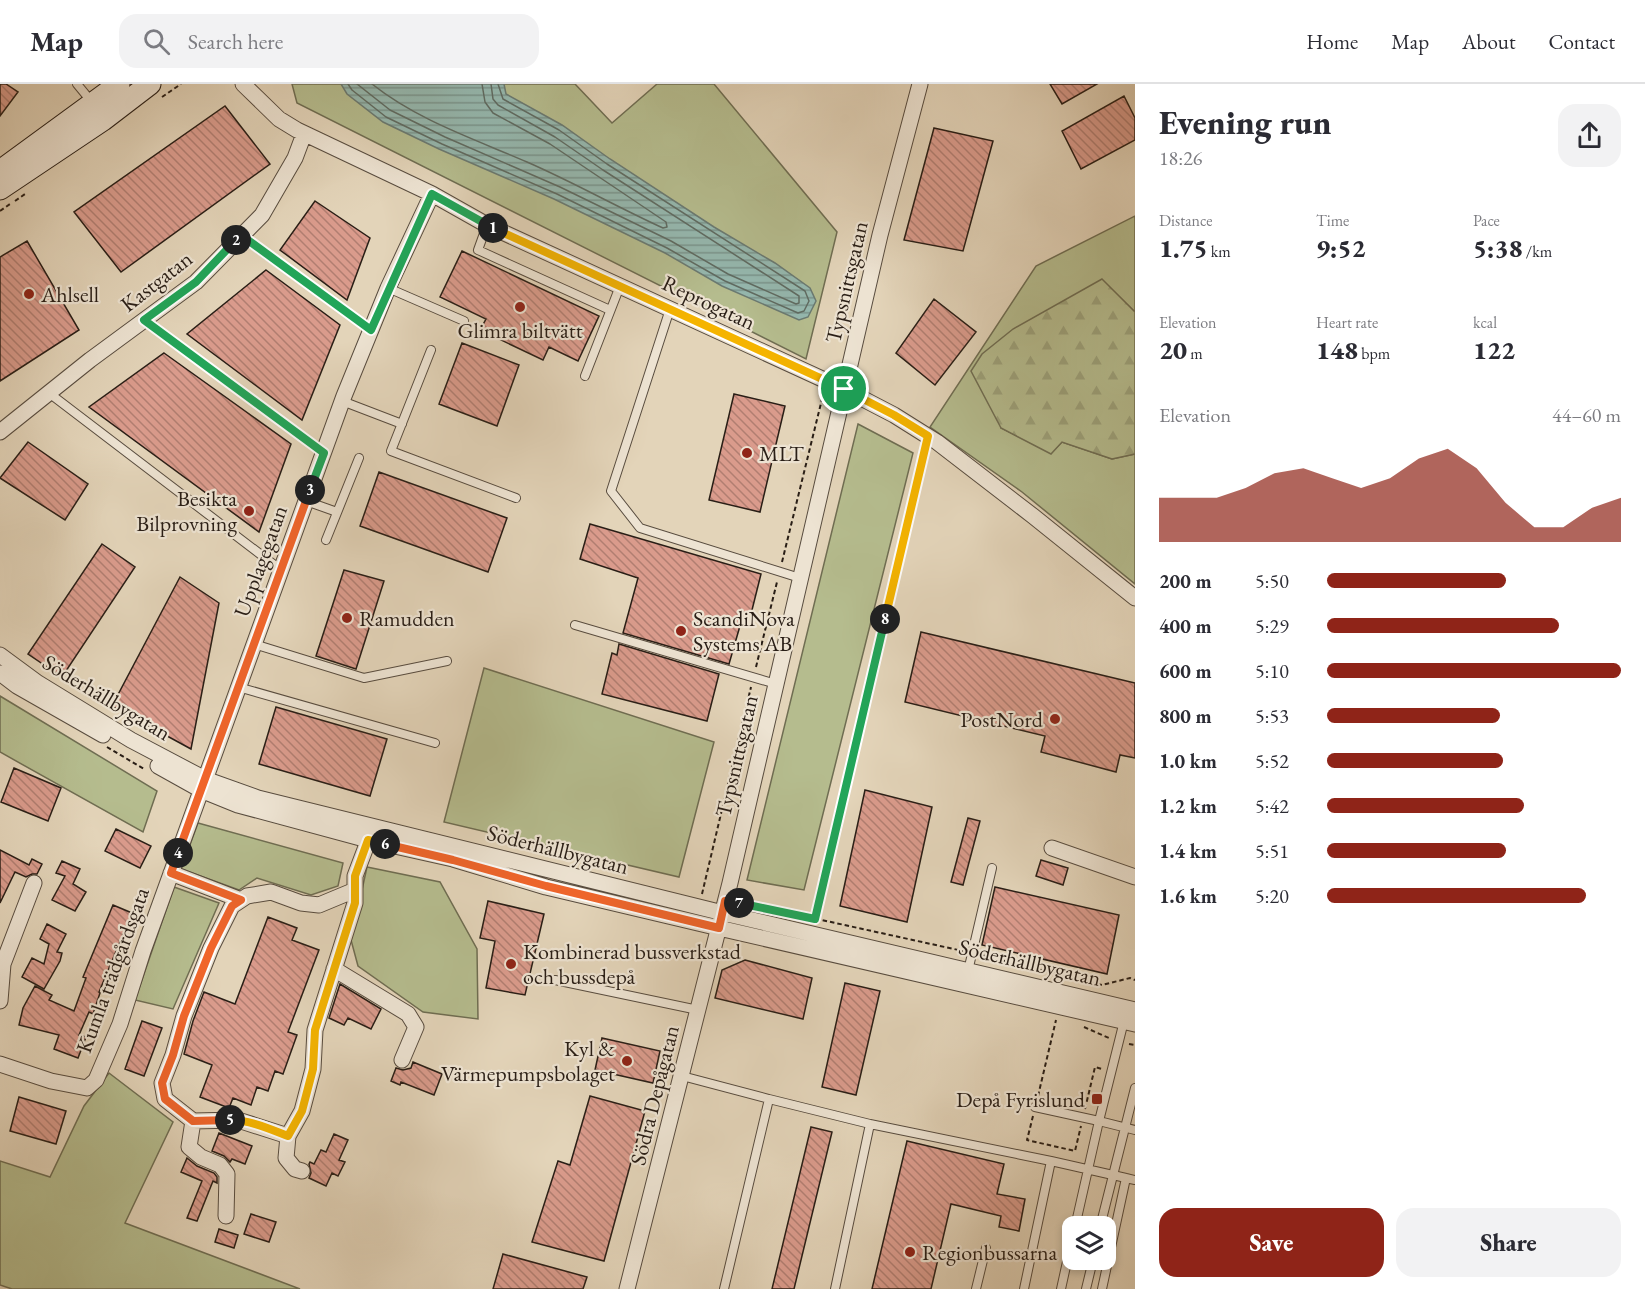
<!DOCTYPE html>
<meta charset="utf-8">
<style>
body{margin:0;font-family:"EB Garamond",serif;background:#f2f2f3;color:#2b2b33;height:100vh;display:flex;flex-direction:column;font-size:22px;white-space:nowrap}
*{box-sizing:border-box;margin:0}
p{font-size:20px;color:#7c7c81}
.icon{flex:none;width:33px;height:33px;fill:none;stroke:currentColor;stroke-width:2;stroke-linecap:round;stroke-linejoin:round}
.map{position:relative;flex:1;overflow:hidden}
.details{display:flex;flex-direction:column;background:#fff;width:510px}
.details>*{flex:none}
.tools{position:absolute;left:1062px;top:1132px;display:grid;gap:12px}
.tools a{display:grid;place-items:center;width:54px;height:54px;border-radius:12px;background:#fff;box-shadow:0 3px 9px #0003;font-size:30px}
.pin{position:absolute;display:grid;place-items:center;width:51px;height:51px;color:#fff;margin:-26px;border:3px solid #fff;border-radius:50%;box-shadow:0 2px 6px #0007}
.km{position:absolute;width:30px;height:30px;margin:-15px;border-radius:50%;background:#222;color:#fff;font-size:16px;line-height:30px;text-align:center}
.round{display:grid;place-items:center;flex:none;width:63px;height:63px;border-radius:18px;background:#f2f2f3}
.overview{display:flex;align-items:center;justify-content:space-between;height:102px;padding:0 24px}
h1{font-size:33px;font-weight:800;line-height:45px}
.metrics{display:grid;grid-template-columns:repeat(3,1fr);gap:9px;height:102px;padding:6px 24px}
.metrics div{display:grid;align-content:center}
.metrics b{font-size:26px;font-weight:800}
.metrics small{font-size:16px;font-weight:400}
.metrics p{font-size:16px}
.chart{height:168px;padding:12px 24px}
.chart p{display:flex;justify-content:space-between}
.chart svg{width:100%;height:108px;margin-top:6px;fill:#8f2418;opacity:.7}
.button{display:flex;gap:12px;margin-top:auto;padding:12px 24px}
.button a{flex:1;height:69px;border-radius:18px;background:#8f2418;color:#fff;font-size:24px;font-weight:800;line-height:69px;text-align:center}
.button a+a{background:#f2f2f3;color:#2b2b33}
ul{padding:0 24px;list-style:none;font-size:20px}
li{display:grid;grid-template-columns:96px 72px 1fr;align-items:center;height:45px}
li i{height:15px;border-radius:8px;background:#8f2418}
header{display:flex;align-items:center;gap:36px;box-sizing:border-box;height:84px;padding:0 30px;background:#fff;border-bottom:2px solid #e1e1e2}
header strong{font-size:28px}
nav{display:flex;gap:33px;margin-inline-start:auto;font-size:21px}
.search{width:420px;height:54px;background:#f2f2f3;display:flex;align-items:center;gap:15px;box-sizing:border-box;padding:0 21px;border-radius:18px;color:#7c7c81;font-size:22px}
main{display:flex;flex:1;min-height:0}
.map>svg:first-child{display:block}
.grass{fill:#b5bc8e;stroke:#6f6d52;stroke-width:1.5}
.forest{fill:url(#forest-firs);stroke:#6f6d52;stroke-width:1.5}
.water{fill:url(#water-rules);stroke:#6a7a72;stroke-width:1.5}
.lines{fill:none;stroke-linecap:round;stroke-linejoin:round}
.shore{stroke:#5f6b62;stroke-width:1.5}
.building{fill:url(#building-back-hatch);stroke:#291e16;stroke-width:1.5}
.service-casing{stroke:#584c3f;stroke-width:10}
.minor-casing{stroke:#584c3f;stroke-width:17}
.secondary-casing{stroke:#291e16;stroke-width:23}
.path{stroke:#291e16;stroke-width:2;stroke-dasharray:4.5 3;stroke-linecap:butt}
.service{stroke:#ede3d2;stroke-width:8}
.minor{stroke:#ede3d2;stroke-width:15}
.secondary{stroke:#ede3d2;stroke-width:21}
.split-1-casing{stroke:#fff;stroke-width:12}
.split-2-casing{stroke:#fff;stroke-width:12}
.split-3-casing{stroke:#fff;stroke-width:12}
.split-4-casing{stroke:#fff;stroke-width:12}
.split-5-casing{stroke:#fff;stroke-width:12}
.split-6-casing{stroke:#fff;stroke-width:12}
.split-7-casing{stroke:#fff;stroke-width:12}
.split-8-casing{stroke:#fff;stroke-width:12}
.split-9-casing{stroke:#fff;stroke-width:12}
.split-1{stroke:#f5b400;stroke-width:8}
.split-2{stroke:#22a559;stroke-width:8}
.split-3{stroke:#22a559;stroke-width:8}
.split-4{stroke:#f0652b;stroke-width:8}
.split-5{stroke:#f0652b;stroke-width:8}
.split-6{stroke:#f5b400;stroke-width:8}
.split-7{stroke:#f0652b;stroke-width:8}
.split-8{stroke:#22a559;stroke-width:8}
.split-9{stroke:#f5b400;stroke-width:8}
.poi-dot{fill:#8f2418;stroke:#ede3d2;stroke-width:2}
.labels{text-anchor:middle;stroke-width:4.5;stroke-linejoin:round;paint-order:stroke}
.street-label{font-size:22px;fill:#291e16;stroke:#ede3d2}
.poi-label{font-size:22px;fill:#291e16;stroke:#ede3d2;text-anchor:start}
</style>
<header>
<strong>Map</strong>
<div class="search"><svg class="icon" aria-label="search" viewBox="0 0 24 24"><circle cx="10" cy="10" r="6"/><path d="M15 15l6 6"/></svg>Search here</div>
<nav><a>Home</a><a>Map</a><a>About</a><a>Contact</a></nav>
</header>
<main>
<div class="map">
<svg width="1135" height="1205" viewBox="0 0 1135 1205">
<defs>
<pattern id="forest-firs" width="22" height="20" patternUnits="userSpaceOnUse" patternTransform="scale(1.5)"><rect width="22" height="20" fill="#b5bc8e"/><path d="M5 1l3.5 6h-7zM16 11l3.5 6h-7z" fill="#9ca17a"/></pattern>
<pattern id="water-rules" width="6" height="5" patternUnits="userSpaceOnUse" patternTransform="scale(1.5)"><rect width="6" height="5" fill="#95b8af"/><path d="M0 2.5h6" fill="none" stroke="#7a958d"/></pattern>
<pattern id="building-back-hatch" width="6" height="6" patternUnits="userSpaceOnUse" patternTransform="scale(1.5)"><rect width="6" height="6" fill="#da9b8c"/><path d="M-1 5l2 2M0 0l6 6M5-1l2 2" fill="none" stroke="#b17e71"/></pattern>
</defs>
<rect width="100%" height="100%" fill="#e3d4b9"/>
<filter id="stains"><feTurbulence type="fractalNoise" baseFrequency=".00333" numOctaves="4"/><feColorMatrix values="0 0 0 0 .2 0 0 0 0 .09 0 0 0 0 .02 0 0 0 .5 -.17"/></filter>
<radialGradient id="worn" r=".72"><stop offset=".6" stop-color="#630" stop-opacity="0"/><stop offset="1" stop-color="#630" stop-opacity=".3"/></radialGradient>
<path class="grass" d="M292,0h283l37,39 45,-39h57l123,148 -31,127 -509,-256z
M1135,132v96l-33,-32 -101,148 50,25 11,-11 50,17 23,-5v130l-113,-92 -92,-65 106,-161z
M858,340l55,29 -109,437 -57,-10z
M484,584l230,74 -35,135 -235,-55z
M0,612l157,95 -14,41 -143,-80z
M198,739l145,40 -5,23 -27,9 -54,-17 -18,12 -58,-21z
M367,783l73,15 37,67 1,70 -55,-7 -65,-46 -7,-26z
M174,803l45,16 -46,106 -38,-9z
M109,989l64,49 -48,101 175,66h-288l-12,-4v-124l50,16 34,-71z"/>
<path class="forest" d="M1102,195l33,33v142l-23,5 -50,-17 -11,12 -50,-26 -30,-57 11,-17 31,-25z"/>
<path class="water" d="M341,0h163l2,10 56,31 48,34 104,68 61,36 35,25 6,13 -8,16 -9,3 -77,-34 -57,-33 -111,-54 -115,-50 -56,-27 -36,-28z"/>
<g class="lines">
<path class="shore" d="M348,0l4,6 34,27 56,27 115,50 110,54 58,33 73,32 6,-2 5,-10 -4,-10 -198,-127 -48,-34 -56,-31 -5,-15
M357,0l33,26 55,27 115,50 111,54 57,33 68,30 3,-1v-7l-196,-126 -48,-33 -57,-32 -5,-6 -2,-15
M372,0c45,36 102,55 155,78 46,20 90,45 136,66l4,-1 -1,-5 -116,-78 -57,-31 -8,-11 -3,-18"/>
</g>
<path class="building" d="M0,0h6l12,8 -18,24z
M1050,0h47l-35,20z
M1124,12l11,22v22l-54,29 -19,-38z
M225,22l45,58 -149,108 -47,-60z
M934,44l59,13 -30,110 -59,-11z
M315,117l55,37 -23,62 -67,-50z
M27,157l52,89 -79,51v-124z
M462,167l137,65 -21,45 -29,-14 -6,13 -63,-30 6,-11 -46,-22z
M266,186l74,55 -38,95 -115,-86z
M934,215l42,33 -41,53 -39,-32z
M462,259l57,22 -22,61 -58,-22z
M164,269l127,91 -32,88 -170,-125z
M734,310l51,12 -25,106 -51,-12z
M28,358l60,42 -23,36 -65,-42z
M379,388l128,46 -19,54 -128,-46z
M590,440l171,50 -10,40 -7,-2 -15,52 -106,-31 15,-55 -58,-19z
M102,460l33,23 -73,110 -34,-23z
M344,486l40,11 -28,88 -40,-13z
M180,493l39,26 -28,146 -79,-43z
M921,548l214,51v75l-15,-3 -4,17 -75,-20 4,-16 -140,-34z
M619,560l100,30 -12,47 -105,-27 10,-41 5,2z
M276,623l111,32 -17,57 -111,-32z
M14,684l47,20 -13,33 -47,-19z
M865,706l67,17 -25,115 -67,-16z
M968,734l12,3 -17,64 -12,-3z
M116,745l35,17 -11,22 -35,-17z
M0,766l29,15 3,-6 10,5 -5,10h-5l-6,3 -11,-5 -15,31z
M1041,776l27,8 -5,17 -27,-9z
M62,777l18,8 -7,15 13,8 -11,19 -23,-11 13,-24 -9,-3z
M995,803l124,28 -12,59 -125,-29z
M488,817l56,13 -19,81 -39,-7 9,-47 -15,-3z
M113,821l19,8 -33,79 1,1 -7,21 -4,-2 -10,23 7,2 -8,21 -24,-9 5,-14 -40,-10 4,-17 12,-22 17,9 -3,5 25,11 12,-33 -3,-1z
M268,833l29,11 -5,12 27,10 -31,82 9,3 -14,39 -8,-3 -7,20 -11,-4 -6,18 -18,-7 -4,10 -29,-11 12,-32 -28,-11 9,-33 11,-29 31,12z
M47,840l19,10 -9,18 5,1 -2,8 -16,28 -22,-12 10,-19 12,6 5,-20 -9,-5z
M745,876l67,18 -9,41 -88,-21 7,-28z
M845,899l35,8 -24,104 -34,-8z
M340,900l41,25 -10,20 -23,-11 -4,7 -15,-7z
M142,937l20,7 -18,48 -19,-7z
M602,954l58,13 -7,32 -58,-13z
M413,978l29,12 -8,21 -33,-13 -1,3 -9,-4 5,-13 7,2 8,-2z
M590,1012l55,15 -41,150 -72,-19 26,-81 12,4z
M19,1013l47,14 -10,33 -46,-13z
M811,1043l21,5 -38,157h-22z
M219,1049l33,13 -7,18 -13,-5 -2,3 -6,-6 -12,-5z
M334,1050l14,6 -9,20 6,2 -7,14 -6,-3 -6,13 -17,-8 2,-5 -2,-9 1,-2 4,2 7,-14 5,2z
M907,1057l97,23 -7,30 28,5 -6,32 -20,-4 2,-11 -50,-12 -20,85h-59z
M187,1074l10,8 17,7 3,4v6l-4,-2 -16,40 -10,-3 15,-37 -21,-9z
M251,1130l25,8 -7,20 -25,-8z
M219,1145l19,6 -4,13 -19,-6z
M503,1170l84,23 -4,12h-90z"/>
<g class="lines">
<defs>
<path id="service" d="M77,0l14,17
M487,141l-9,25 132,60
M241,152l130,94
M388,204l76,33
M670,225l-59,182 29,37 160,50
M144,236l180,133
M431,266l-40,101 125,47
M585,292l35,-90
M49,309l232,177
M342,317l60,23
M306,417l31,11
M326,456l33,-82
M575,541l201,59
M254,560l110,34 83,-17
M238,603l197,56
M968,887l24,-103
M555,896l143,30
M1124,937l-25,100 36,9
M682,992l87,23
M1035,1023l64,14 -24,106
M870,1040l181,37
M1100,1143l35,-139
M724,1205l45,-190 101,25 -35,165
M976,1205l10,-41
M1024,1205l27,-128 75,17
M1061,1205l11,-50
M1086,1205l7,-29
M1102,1205l24,-111 9,2"/>
<path id="minor" d="M243,0l36,35 18,11 135,64 55,31 357,164 50,26 43,27 96,74 102,82
M0,348l90,-72 106,-78 66,-67 33,-57 9,-24
M0,571l38,28 93,57 74,39 53,19 465,115 412,97
M0,589l17,13 86,49
M158,682l43,24 37,15 130,35 85,19 93,28 173,41 416,96
M1052,764l83,29
M171,789l70,27
M334,885l74,45 8,13 -14,33
M0,917l3,-37 31,-81
M0,980l51,17 36,7 9,-8 24,-56 23,-73 201,-555 44,-108 44,-94
M193,1037l-4,26 12,10 19,8 7,9 -1,42
M288,1052l-50,-16 -45,1 -28,-22 -3,-16 11,-28 11,-39 27,-68 21,-42 15,-10 24,-4 30,11 18,2 36,-15
M302,1087l-7,-2 -9,-11 2,-22 14,-25 11,-42 2,-39 40,-127v-27l17,-45
M627,1205l103,-406 150,-648 40,-151"/>
<path id="secondary" d="M0,87l119,-87
M0,105l103,-69 47,-36"/>
</defs>
<use href="#service" class="service-casing"/>
<use href="#minor" class="minor-casing"/>
<use href="#secondary" class="secondary-casing"/>
<path class="path" d="M162,13l19,-13
M15,117l10,-7
M0,127l10,-7
M782,478l41,-167
M756,583l21,-85
M107,663l37,22
M702,810l49,-207
M808,833l155,34
M815,835l109,-468
M981,871l121,30 28,-7 5,2
M1084,943l25,11
M1129,960l6,1
M1038,1012l18,-76
M1085,1025l10,-42 7,2
M1033,1032l-6,24 48,11 6,-25"/>
<use href="#service" class="service"/>
<use href="#minor" class="minor"/>
<use href="#secondary" class="secondary"/>
</g>
<g class="lines">
<defs>
<path id="split-1" d="M493,144l351,161"/>
<path id="split-2" d="M236,156l5,-5 130,95 61,-136 61,34"/>
<path id="split-3" d="M236,156l-40,42 -52,38 180,133 -14,37"/>
<path id="split-4" d="M178,769l132,-363"/>
<path id="split-5" d="M178,769l-7,20 70,27 -9,6 -21,42 -27,68 -11,39 -11,28 3,16 28,22 37,-1"/>
<path id="split-6" d="M230,1036c20,0 40,9 58,16l14,-25 11,-42 2,-39 40,-127v-27l13,-36 17,4"/>
<path id="split-7" d="M385,760l68,16 93,26 173,42 6,-27 14,2"/>
<path id="split-8" d="M739,819l76,16 70,-300"/>
<path id="split-9" d="M844,305l50,26 34,21 -43,183"/>
</defs>
<use href="#split-1" class="split-1-casing"/>
<use href="#split-2" class="split-2-casing"/>
<use href="#split-3" class="split-3-casing"/>
<use href="#split-4" class="split-4-casing"/>
<use href="#split-5" class="split-5-casing"/>
<use href="#split-6" class="split-6-casing"/>
<use href="#split-7" class="split-7-casing"/>
<use href="#split-8" class="split-8-casing"/>
<use href="#split-9" class="split-9-casing"/>
<use href="#split-1" class="split-1"/>
<use href="#split-2" class="split-2"/>
<use href="#split-3" class="split-3"/>
<use href="#split-4" class="split-4"/>
<use href="#split-5" class="split-5"/>
<use href="#split-6" class="split-6"/>
<use href="#split-7" class="split-7"/>
<use href="#split-8" class="split-8"/>
<use href="#split-9" class="split-9"/>
</g>
<g class="poi-dot">
<circle cx="29" cy="210" r="6"/>
<circle cx="520" cy="223" r="6"/>
<circle cx="747" cy="369" r="6"/>
<circle cx="249" cy="427" r="6"/>
<circle cx="347" cy="534" r="6"/>
<circle cx="681" cy="547" r="6"/>
<circle cx="1055" cy="635" r="6"/>
<circle cx="511" cy="880" r="6"/>
<circle cx="627" cy="977" r="6"/>
<rect x="1091" y="1009" width="12" height="12" rx="3"/>
<circle cx="910" cy="1168" r="6"/>
</g>
<g class="labels">
<g class="street-label">
<text transform="translate(156 197) rotate(-38)" y="8">Kastgatan</text>
<text transform="translate(846 198) rotate(-77)" y="8">Typsnittsgatan</text>
<text transform="translate(709 218) rotate(25)" y="8">Reprogatan</text>
<text transform="translate(260 477) rotate(-70)" y="8">Upplagegatan</text>
<text transform="translate(107 613) rotate(31)" y="8">Söderhällbygatan</text>
<text transform="translate(736 672) rotate(-77)" y="8">Typsnittsgatan</text>
<text transform="translate(558 765) rotate(14)" y="8">Söderhällbygatan</text>
<text transform="translate(1030 878) rotate(13)" y="8">Söderhällbygatan</text>
<text transform="translate(112 886) rotate(-70)" y="8">Kumla trädgårdsgata</text>
<text transform="translate(654 1011) rotate(-76)" y="8">Södra Depågatan</text>
</g>
<g class="poi-label">
<text x="41" y="218">Ahlsell</text>
<text x="520" y="254" text-anchor="middle">Glimra biltvätt</text>
<text x="759" y="377">MLT</text>
<text x="237" y="422" text-anchor="end">Besikta<tspan x="237" dy="25">Bilprovning</tspan></text>
<text x="359" y="542">Ramudden</text>
<text x="693" y="542">ScandiNova<tspan x="693" dy="25">Systems AB</tspan></text>
<text x="1043" y="643" text-anchor="end">PostNord</text>
<text x="523" y="875">Kombinerad bussverkstad<tspan x="523" dy="25">och bussdepå</tspan></text>
<text x="615" y="972" text-anchor="end">Kyl &amp;<tspan x="615" dy="25">Värmepumpsbolaget</tspan></text>
<text x="1085" y="1023" text-anchor="end">Depå Fyrislund</text>
<text x="922" y="1176">Regionbussarna</text>
</g>
</g>
<rect width="100%" height="100%" filter="url(#stains)"/>
<rect width="100%" height="100%" fill="url(#worn)"/>
</svg>
<div class="tools">
<a><svg class="icon" aria-label="layers" viewBox="0 0 24 24"><path d="M12 4l9 5-9 5-9-5zM3 14l9 5 9-5"/></svg></a>
</div>
<div class="pin" style="left:844px;top:305px;background:#1e9e55"><svg class="icon" aria-label="arrive" viewBox="0 0 24 24"><path d="M6 21V4h12l-3 4 3 4H6"/></svg></div>
<b class="km" style="left:493px;top:144px">1</b>
<b class="km" style="left:236px;top:156px">2</b>
<b class="km" style="left:310px;top:406px">3</b>
<b class="km" style="left:178px;top:769px">4</b>
<b class="km" style="left:230px;top:1036px">5</b>
<b class="km" style="left:385px;top:760px">6</b>
<b class="km" style="left:739px;top:819px">7</b>
<b class="km" style="left:885px;top:535px">8</b>
</div>
<section class="details">
<div class="overview"><div><h1>Evening run</h1><p>18:26</p></div><a class="round"><svg class="icon" aria-label="share" viewBox="0 0 24 24"><path d="M12 15V3M7 8l5-5 5 5M5 13v7h14v-7"/></svg></a></div>
<div class="metrics">
<div><p>Distance</p><b>1.75<small> km</small></b></div>
<div><p>Time</p><b>9:52</b></div>
<div><p>Pace</p><b>5:38<small> /km</small></b></div>
</div>
<div class="metrics">
<div><p>Elevation</p><b>20<small> m</small></b></div>
<div><p>Heart rate</p><b>148<small> bpm</small></b></div>
<div><p>kcal</p><b>122</b></div>
</div>
<div class="chart"><p><span>Elevation</span>44–60 m</p>
<svg viewBox="0 0 160 44" preserveAspectRatio="none"><path d="M0 44V26L10 26L20 26L30 22L40 16L50 14L60 18L70 22L80 18L90 10L100 6L110 14L120 28L130 38L140 38L150 30L160 26V44z"/></svg>
</div>
<ul>
<li><b>200 m</b>5:50<i style="width:61%"></i></li>
<li><b>400 m</b>5:29<i style="width:79%"></i></li>
<li><b>600 m</b>5:10<i style="width:100%"></i></li>
<li><b>800 m</b>5:53<i style="width:59%"></i></li>
<li><b>1.0 km</b>5:52<i style="width:60%"></i></li>
<li><b>1.2 km</b>5:42<i style="width:67%"></i></li>
<li><b>1.4 km</b>5:51<i style="width:61%"></i></li>
<li><b>1.6 km</b>5:20<i style="width:88%"></i></li>
</ul>
<div class="button"><a>Save</a><a>Share</a></div>
</section>
</main>
